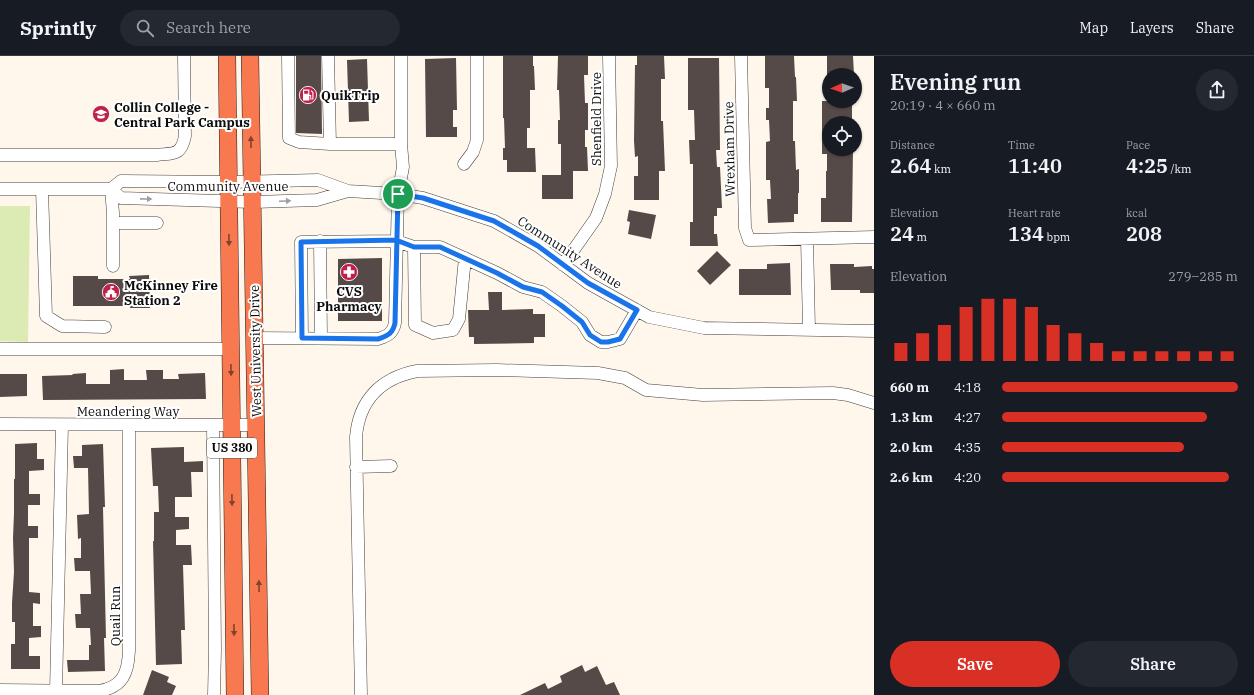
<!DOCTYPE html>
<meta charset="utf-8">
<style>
body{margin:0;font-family:"IBM Plex Serif",serif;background:#242831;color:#f1f3f6;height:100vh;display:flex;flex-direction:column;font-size:15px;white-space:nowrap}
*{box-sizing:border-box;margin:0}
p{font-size:13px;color:#9ea1a6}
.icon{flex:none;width:22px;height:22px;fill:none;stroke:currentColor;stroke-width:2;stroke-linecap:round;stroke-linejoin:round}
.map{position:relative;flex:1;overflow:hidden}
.panel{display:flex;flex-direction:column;background:#171b24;width:380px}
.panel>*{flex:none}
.needle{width:26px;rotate:268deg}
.tools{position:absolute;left:822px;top:12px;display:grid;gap:8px}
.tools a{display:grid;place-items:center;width:40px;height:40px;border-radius:50%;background:#171b24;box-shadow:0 1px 3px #0004;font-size:20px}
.pin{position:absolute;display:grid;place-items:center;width:34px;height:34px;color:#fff;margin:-17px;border:2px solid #fff;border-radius:50%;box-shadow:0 1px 4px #0007}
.round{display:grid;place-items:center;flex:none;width:42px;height:42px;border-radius:21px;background:#242831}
.overview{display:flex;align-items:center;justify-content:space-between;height:68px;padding:0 16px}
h1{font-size:22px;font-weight:600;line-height:30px}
.figures{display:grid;grid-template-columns:repeat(3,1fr);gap:6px;height:68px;padding:4px 16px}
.figures div{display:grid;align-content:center}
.figures b{font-size:20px;font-weight:600}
.figures small{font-size:11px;font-weight:400}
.figures p{font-size:11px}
.chart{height:112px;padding:8px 16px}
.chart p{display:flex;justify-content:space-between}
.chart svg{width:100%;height:72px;margin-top:4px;stroke:#d93025;stroke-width:6}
.button{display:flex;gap:8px;margin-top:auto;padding:8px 16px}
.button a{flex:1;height:46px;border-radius:24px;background:#d93025;color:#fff;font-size:16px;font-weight:600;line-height:46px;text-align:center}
.button a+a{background:#242831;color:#f1f3f6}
ul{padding:0 16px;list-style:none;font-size:13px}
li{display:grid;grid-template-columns:64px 48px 1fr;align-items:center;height:30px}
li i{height:10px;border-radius:5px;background:#d93025}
header{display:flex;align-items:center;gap:24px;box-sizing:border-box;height:56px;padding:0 20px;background:#171b24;border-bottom:1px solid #363941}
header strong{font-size:19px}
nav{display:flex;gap:22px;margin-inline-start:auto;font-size:14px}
.search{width:280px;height:36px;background:#242831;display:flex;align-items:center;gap:10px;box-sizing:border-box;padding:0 14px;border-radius:22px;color:#9ea1a6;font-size:15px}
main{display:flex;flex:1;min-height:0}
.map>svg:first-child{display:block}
.green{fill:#dceab4}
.building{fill:#554a48}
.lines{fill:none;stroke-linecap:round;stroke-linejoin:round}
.minor-casing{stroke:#3f3f3f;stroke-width:13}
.highway-casing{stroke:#1d1d1d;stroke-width:18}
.minor{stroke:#fff;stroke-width:12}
.highway{stroke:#f87850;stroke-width:17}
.oneway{fill:#82422e}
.oneway2{fill:#9e9e9e}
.route-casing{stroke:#fff;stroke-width:8}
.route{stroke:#1a73e8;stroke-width:5}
.labels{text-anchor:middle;stroke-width:4;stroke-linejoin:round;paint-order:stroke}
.shield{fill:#fff;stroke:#555;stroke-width:1}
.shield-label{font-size:12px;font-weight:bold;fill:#0c0c0c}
.poi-label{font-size:13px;font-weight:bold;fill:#0c0c0c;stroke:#fff;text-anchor:start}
.street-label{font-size:13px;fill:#0c0c0c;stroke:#fff}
</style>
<header>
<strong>Sprintly</strong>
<div class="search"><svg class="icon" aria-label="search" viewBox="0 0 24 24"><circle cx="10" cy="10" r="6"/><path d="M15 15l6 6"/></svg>Search here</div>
<nav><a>Map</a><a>Layers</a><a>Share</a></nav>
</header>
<main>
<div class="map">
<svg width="874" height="639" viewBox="0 0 874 639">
<rect width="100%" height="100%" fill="#fff7eb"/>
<path class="green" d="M0,150h30l-2,136 -28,-1z"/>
<path class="building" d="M296,0h25l1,78 -26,-1z
M503,0h30v10h1l1,24h-5v38h-3v20h8l1,24h-29v-12h-4v-12h2l-1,-30h-1z
M558,0h30v19h-4l1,28h3v27h-3v17h2l1,24h-15v28h-31v-24h19v-31h-3v-24h2l-1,-30h-2z
M637,0h27l1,23h-4v42h2l2,50h-6v29h-25v-24h4v-20l-3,1 -1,-16 1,-76h2z
M765,0h29l1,21h1l1,24h-4v40h2l1,29 3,-1v24h-1v21h-4v8l-26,1 -1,-24h4l-1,-19h-4v-38l4,-1 -1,-21h-3v-12h3v-20h-4z
M827,0h26l1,19h-27z
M456,2l1,52h-4v17h4v10h-31l-1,-78z
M688,2h31l1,92h-4l1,17h3l2,41h-5v8h-3v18h3l1,12h-28v-24h3v-58h-3l-1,-24h6l-1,-30h-6z
M367,3l2,62 -20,1 -2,-62z
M822,45h30v22h-23v26h24l-1,73h-31v-24h5v-27h1v-17h-5z
M629,154l27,5 -5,24 -23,-5 2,-12 -3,-1z
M717,195l14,14 -21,20 -13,-14z
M382,202v63h-44v-62z
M790,207l1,32h-52v-26h28v-5z
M830,208h24v3l18,-1v3h2v24h-14v-3h-29z
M149,219l1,33h-20v-2h-57v-30h25v3h32l-1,-3z
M488,236h14v18l31,-1v5h12v23h-11v6l-60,1v-7h-5l-1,-27h21z
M124,313v11h23l-1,-10h17v9h16l-1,-5 27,-1 1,26 -163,1 -1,-24 31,-1 -1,-1 14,-1v11h24v-14z
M0,318h27v22l-27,1z
M37,387v16h7v11l-15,1v23h11v11h-12v21h10v12h-9v54l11,1v11l-7,-1v23h8v11l-12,1v18h11v13h-29v-25h4v-22h-3v-19l2,-31 -1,-34 1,-25v-34h1v-35z
M103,388l2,63h-2l3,131h-2l1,33 -37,1 -1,-12h22v-15h2l-1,-17h-14l-1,-14h6l-1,-20h11l-1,-23h-15l-1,-13h7v-20l-3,1 -1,-24 12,-1 -1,-46h-14l-1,-12h9v-11z
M184,391v15l19,-1v11h-12l1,25h-17v20h14v12l-13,1v15h15l1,20h-9l2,65h-4l1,34 -26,1 -3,-124h1v-29h5l-1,-26h-5l-2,-38z
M582,609l3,7 12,-6 9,19 8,-3 6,13h-100l25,-12 3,6 14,-7 -2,-6z
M152,614l17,7 -2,5 9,4 -4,9h-29z"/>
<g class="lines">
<defs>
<path id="minor" d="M288,0l1,82 10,4 31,2
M328,0l2,88h71
M741,0l4,172 4,12 125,-3
M0,99h157c17,-2 24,1 28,-19l-1,-80
M464,108l9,-12 4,-12v-84
M0,133h111l10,-8 108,1 89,-2 30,11 50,3 25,4 71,23 44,25 50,37 61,34 55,11 170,3
M42,133l4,127 16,10 43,1
M111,133l10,9 131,4 65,-2 31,-9
M111,133l2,24v53
M113,167h44
M807,183l2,90
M320,185l1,97
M414,191l1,78 18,8 20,-3 6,-11 6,-61
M563,209l33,-47 9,-24 6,-28 -2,-110
M255,282l123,1c10,-3 15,-6 17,-16l3,-129 5,-27 -2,-23v-88
M302,282l-1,-96 95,-1 18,6h26l57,26 26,14 19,5 20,14 20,16 8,13 11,7h7l12,-3 17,-29
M0,293h230
M0,368l257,1
M213,369l2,224 -1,46
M356,411l35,-1
M0,634l99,1c24,-4 29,-18 30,-40v-226
M56,635l6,-266
M361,639l-5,-258c3,-37 25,-59 61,-66l80,-1 101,3 27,5 21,12 57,5 130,-2 15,2 26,8"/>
<path id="highway" d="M227,0l8,639
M250,0l10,639"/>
</defs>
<use href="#minor" class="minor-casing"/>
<use href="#highway" class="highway-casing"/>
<use href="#minor" class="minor"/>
<use href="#highway" class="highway"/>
</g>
<defs><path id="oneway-solid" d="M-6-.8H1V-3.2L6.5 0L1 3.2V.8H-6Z"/></defs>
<g class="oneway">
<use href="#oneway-solid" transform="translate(251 86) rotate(-91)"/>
<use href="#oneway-solid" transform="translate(229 184) rotate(89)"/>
<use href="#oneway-solid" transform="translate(231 314) rotate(89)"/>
<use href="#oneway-solid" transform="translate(232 444) rotate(89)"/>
<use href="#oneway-solid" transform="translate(259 530) rotate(-91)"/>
<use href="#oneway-solid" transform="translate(234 574) rotate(89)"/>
</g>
<g class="oneway2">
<use href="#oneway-solid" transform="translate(146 143) rotate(1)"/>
<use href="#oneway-solid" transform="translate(285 145) rotate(-2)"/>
</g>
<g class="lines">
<defs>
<path id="route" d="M398,138l-3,129c-2,10 -7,13 -17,16l-76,-1 -1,-96 95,-2 18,7h26l57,26 26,14 19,5 20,14 20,16 8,13 11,7h7l12,-3 17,-29 -49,-27 -50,-37 -44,-25 -71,-23 -25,-4"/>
</defs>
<use href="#route" class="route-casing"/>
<use href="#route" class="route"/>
</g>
<defs>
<symbol id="fuel-disc" viewBox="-11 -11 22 22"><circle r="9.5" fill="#bf214b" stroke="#fff"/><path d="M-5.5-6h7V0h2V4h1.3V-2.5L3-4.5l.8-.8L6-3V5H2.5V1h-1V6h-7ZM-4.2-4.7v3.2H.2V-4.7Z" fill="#fff"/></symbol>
<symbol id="university-disc" viewBox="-11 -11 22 22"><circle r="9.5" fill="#bf214b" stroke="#fff"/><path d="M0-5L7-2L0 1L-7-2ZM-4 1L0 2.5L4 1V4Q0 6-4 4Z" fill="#fff"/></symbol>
<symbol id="pharmacy-disc" viewBox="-11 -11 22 22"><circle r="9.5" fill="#bf214b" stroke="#fff"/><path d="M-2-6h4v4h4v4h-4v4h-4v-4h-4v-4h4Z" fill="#fff"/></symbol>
<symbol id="civic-disc" viewBox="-11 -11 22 22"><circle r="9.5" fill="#bf214b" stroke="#fff"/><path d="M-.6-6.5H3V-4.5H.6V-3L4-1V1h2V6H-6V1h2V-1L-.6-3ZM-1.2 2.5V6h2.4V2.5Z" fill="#fff"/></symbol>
</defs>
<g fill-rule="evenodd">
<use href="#fuel-disc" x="298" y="29" width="20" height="20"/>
<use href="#university-disc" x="91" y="48" width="20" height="20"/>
<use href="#pharmacy-disc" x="339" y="206" width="20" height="20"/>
<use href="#civic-disc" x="101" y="226" width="20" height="20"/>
</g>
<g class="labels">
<rect class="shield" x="207" y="382" width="50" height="20" rx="3"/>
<g class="shield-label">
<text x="232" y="396">US 380</text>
</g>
<g class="poi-label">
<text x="321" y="44">QuikTrip</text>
<text x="114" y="56">Collin College -<tspan x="114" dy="15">Central Park Campus</tspan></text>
<text x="124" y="234">McKinney Fire<tspan x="124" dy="15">Station 2</tspan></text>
<text x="349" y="240" text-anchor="middle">CVS<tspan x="349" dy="15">Pharmacy</tspan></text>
</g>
<g class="street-label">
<text transform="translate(596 63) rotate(-90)" y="5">Shenfield Drive</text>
<text transform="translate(729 93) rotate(-91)" y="5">Wrexham Drive</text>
<text x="228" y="135">Community Avenue</text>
<text transform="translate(570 196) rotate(33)" y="5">Community Avenue</text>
<text transform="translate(255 295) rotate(-91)" y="5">West University Drive</text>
<text x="128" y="360">Meandering Way</text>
<text transform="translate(115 560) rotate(-90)" y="5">Quail Run</text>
</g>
</g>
</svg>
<div class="tools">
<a><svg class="needle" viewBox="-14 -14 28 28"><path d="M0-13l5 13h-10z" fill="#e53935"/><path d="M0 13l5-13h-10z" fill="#9ea1a6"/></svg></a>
<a><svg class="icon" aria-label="locate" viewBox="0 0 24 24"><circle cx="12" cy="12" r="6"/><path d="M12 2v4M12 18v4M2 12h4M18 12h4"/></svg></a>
</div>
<div class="pin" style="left:398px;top:138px;background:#1e9e55"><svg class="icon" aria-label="arrive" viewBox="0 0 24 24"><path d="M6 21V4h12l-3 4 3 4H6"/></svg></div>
</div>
<section class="panel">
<div class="overview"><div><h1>Evening run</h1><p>20:19 · 4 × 660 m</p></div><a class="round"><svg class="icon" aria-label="share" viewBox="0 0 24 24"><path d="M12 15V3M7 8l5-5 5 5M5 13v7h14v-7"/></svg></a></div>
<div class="figures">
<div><p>Distance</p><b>2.64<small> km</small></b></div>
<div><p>Time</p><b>11:40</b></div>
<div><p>Pace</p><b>4:25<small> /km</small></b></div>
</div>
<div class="figures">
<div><p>Elevation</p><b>24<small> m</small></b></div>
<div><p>Heart rate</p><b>134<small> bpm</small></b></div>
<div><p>kcal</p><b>208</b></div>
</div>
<div class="chart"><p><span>Elevation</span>279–285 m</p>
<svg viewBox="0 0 160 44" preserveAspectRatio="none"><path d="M5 44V33M15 44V27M25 44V22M35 44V11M45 44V6M55 44V6M65 44V11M75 44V22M85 44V27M95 44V33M105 44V38M115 44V38M125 44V38M135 44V38M145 44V38M155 44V38"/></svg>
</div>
<ul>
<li><b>660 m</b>4:18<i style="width:100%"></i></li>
<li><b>1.3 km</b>4:27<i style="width:87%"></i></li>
<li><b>2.0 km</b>4:35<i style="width:77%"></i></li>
<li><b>2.6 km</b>4:20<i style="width:96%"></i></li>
</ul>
<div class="button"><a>Save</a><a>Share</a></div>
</section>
</main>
